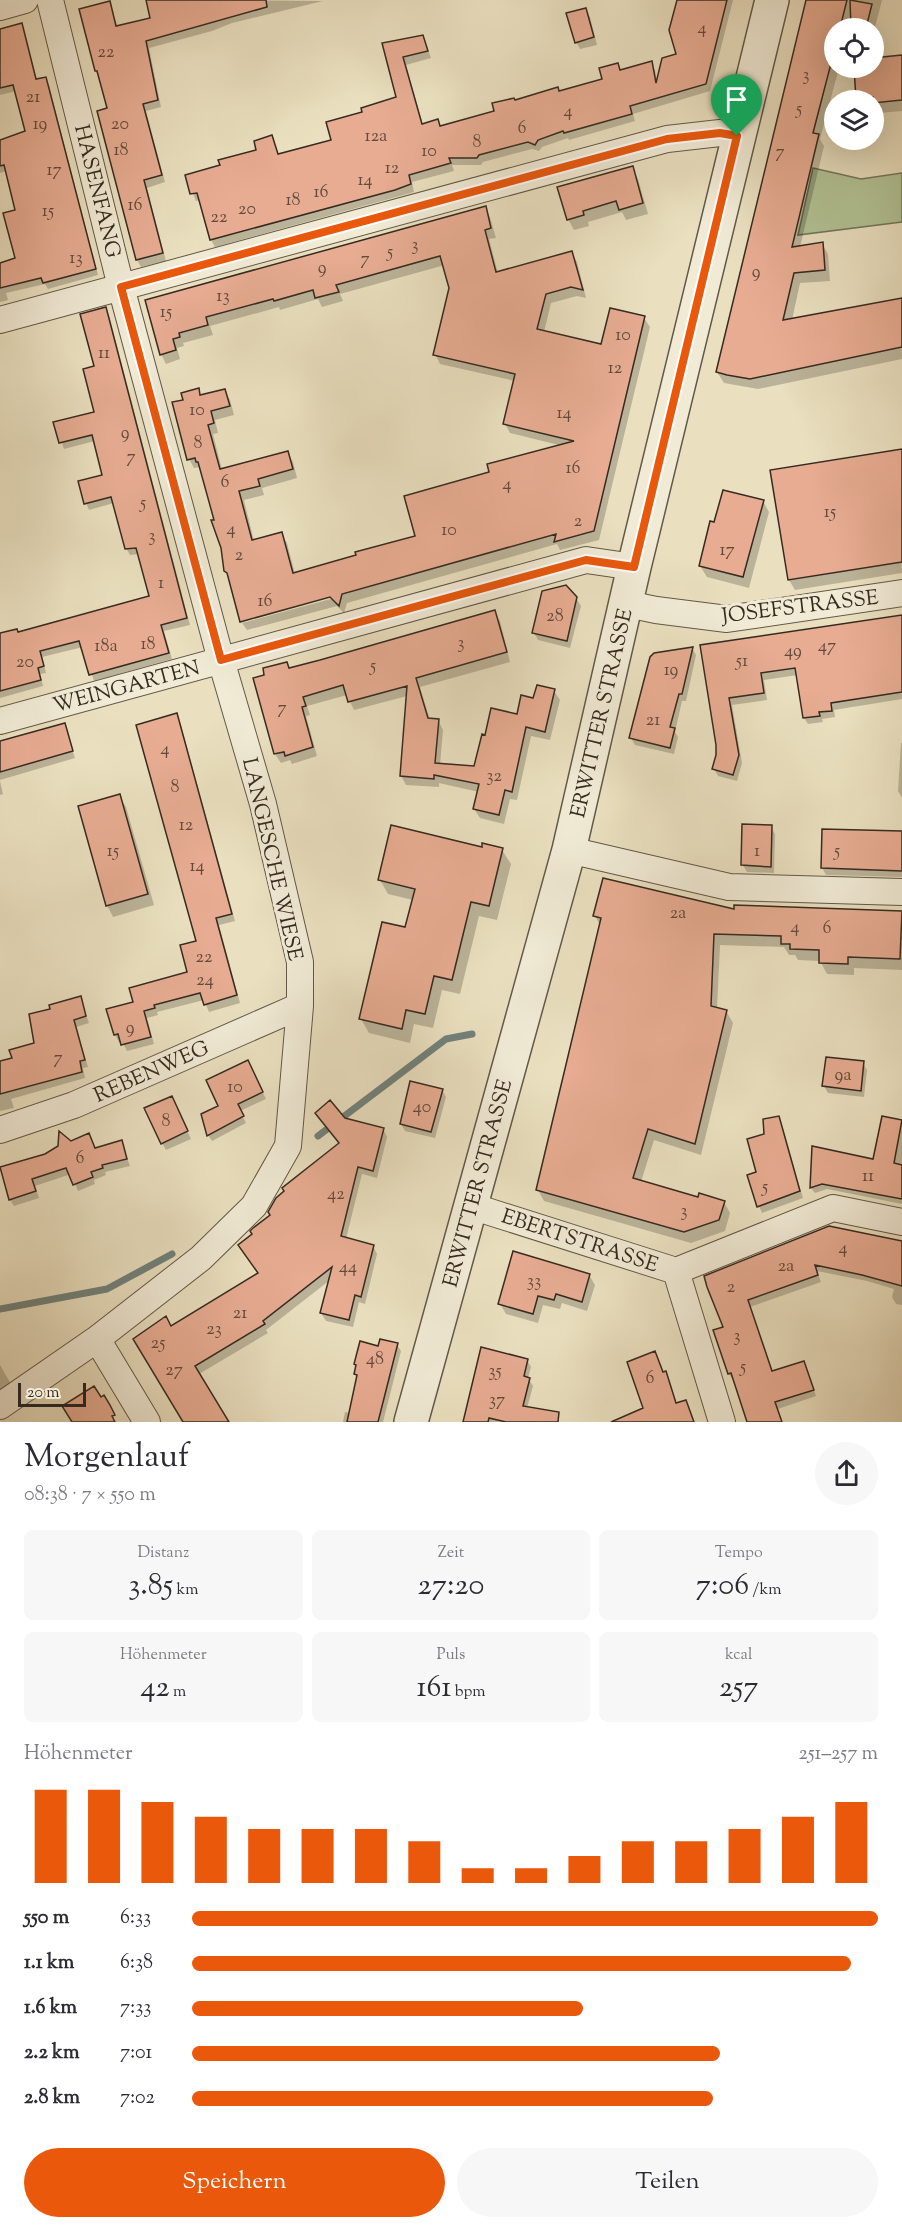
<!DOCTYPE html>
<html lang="de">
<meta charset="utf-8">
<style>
body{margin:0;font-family:"Sorts Mill Goudy",serif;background:#f7f7f7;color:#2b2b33;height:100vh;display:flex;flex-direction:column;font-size:22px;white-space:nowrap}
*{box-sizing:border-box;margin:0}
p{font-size:20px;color:#7c7c81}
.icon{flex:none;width:33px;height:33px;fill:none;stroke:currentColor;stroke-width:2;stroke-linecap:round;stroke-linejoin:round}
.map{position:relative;height:1422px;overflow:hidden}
.side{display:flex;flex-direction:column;background:#fff;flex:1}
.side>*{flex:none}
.controls{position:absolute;left:824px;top:18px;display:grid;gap:12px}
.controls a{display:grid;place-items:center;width:60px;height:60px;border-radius:50%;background:#fff;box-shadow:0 6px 24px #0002;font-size:30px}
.scale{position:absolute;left:18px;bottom:15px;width:68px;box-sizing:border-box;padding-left:6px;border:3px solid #362a20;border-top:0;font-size:16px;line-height:21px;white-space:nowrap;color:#362a20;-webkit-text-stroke:4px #f1ebd6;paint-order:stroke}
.pin{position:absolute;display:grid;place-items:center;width:51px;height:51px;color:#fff;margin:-62px -26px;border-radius:50% 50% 50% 0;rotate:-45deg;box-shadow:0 0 6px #0007}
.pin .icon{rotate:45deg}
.round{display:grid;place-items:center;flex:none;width:63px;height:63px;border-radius:32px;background:#f7f7f7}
.head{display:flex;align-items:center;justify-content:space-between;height:102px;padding:0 24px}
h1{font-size:33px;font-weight:600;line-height:45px}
.stats{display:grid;grid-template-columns:repeat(3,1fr);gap:9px;height:102px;padding:6px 24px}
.stats div{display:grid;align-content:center;border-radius:9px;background:#f7f7f7;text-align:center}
.stats b{font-size:30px;font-weight:600}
.stats small{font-size:16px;font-weight:400}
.stats p{font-size:16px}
.chart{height:168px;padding:12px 24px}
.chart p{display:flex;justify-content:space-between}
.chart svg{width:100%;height:108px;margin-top:6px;stroke:#ea580c;stroke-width:6}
.primary-button{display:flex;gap:12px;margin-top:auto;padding:12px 24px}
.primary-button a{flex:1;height:69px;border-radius:36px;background:#ea580c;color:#fff;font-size:24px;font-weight:600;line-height:69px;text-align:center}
.primary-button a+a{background:#f7f7f7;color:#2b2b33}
ul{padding:0 24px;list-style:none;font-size:20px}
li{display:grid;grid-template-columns:96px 72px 1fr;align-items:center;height:45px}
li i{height:15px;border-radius:8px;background:#ea580c}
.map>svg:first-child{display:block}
.green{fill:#b2c396;stroke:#74765b;stroke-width:1.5}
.shadow{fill:#0003}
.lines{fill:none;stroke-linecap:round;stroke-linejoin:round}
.stream{stroke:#71827c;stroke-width:7}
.building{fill:#e7ac92;stroke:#362a20;stroke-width:1.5}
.minor-casing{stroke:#635848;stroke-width:28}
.tertiary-casing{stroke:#635848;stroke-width:36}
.minor{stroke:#f1ebd6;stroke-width:26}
.tertiary{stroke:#f1ebd6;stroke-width:33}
.route-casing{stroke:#fff;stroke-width:12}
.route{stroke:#ea580c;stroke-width:8}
.labels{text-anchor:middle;stroke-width:6;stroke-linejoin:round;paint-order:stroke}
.number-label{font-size:18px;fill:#624a3c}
.street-label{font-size:21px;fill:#362a20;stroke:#f1ebd6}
</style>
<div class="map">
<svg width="902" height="1422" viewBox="0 0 902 1422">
<rect width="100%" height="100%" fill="#eae0c0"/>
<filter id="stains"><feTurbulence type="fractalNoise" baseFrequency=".00333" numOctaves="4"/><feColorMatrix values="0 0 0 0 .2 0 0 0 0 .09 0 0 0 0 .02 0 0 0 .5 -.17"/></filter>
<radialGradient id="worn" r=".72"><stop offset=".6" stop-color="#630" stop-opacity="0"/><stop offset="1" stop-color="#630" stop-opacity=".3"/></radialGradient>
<path class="green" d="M813,168l48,11 41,-6v49l-104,13z"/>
<path class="shadow" d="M153,0l170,1 -91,22 -20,8 -63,17 12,59 -15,4 19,71 -18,6 19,73 -25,6 -4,-7 -39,-148 11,-3 -13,-38 13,-69 9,25 34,-8z
M679,0h54l-23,91 -77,23 2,7 -66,19 -1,-2 -26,9 -3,4 -7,-2 -49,13 -2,3h-29l2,6 -42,11 2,10 -14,4 -185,51 -4,-7 -10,-40 -5,1 -10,-25 36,-10 36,-15 14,-14 7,18 54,-14 31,-28 34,-15 -14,-53 39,-9 8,22 -25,7 17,60 15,-4 3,6 55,-15 19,-11 45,-8 44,-13 17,-8 30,-9 4,7 2,12 21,-27z
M807,0h75l-9,35v-7h-20l-1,-11 -3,11h-15v40h5l-19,71 4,7 -24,101 22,-3 6,10 2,27 -30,2 -8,37 110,-21v60l-144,30 -34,-6 -7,-11z
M585,9l5,8 7,28 -17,4 -4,-7z
M21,25l3,6 13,50 8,-2 4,6 49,190 -50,14 -3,-5 -39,9 2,7 -8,2v-40l16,-5 1,-46 -10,-40 -7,2v-32l27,-9 -11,-41 -16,4v-65z
M902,57v54l-22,2 -3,-5h-4v-8h-15l-3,-32h18v-9z
M632,168l6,11 10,35 -22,6 -4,-8 -34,10 1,4 -15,4 -6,-11z
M485,208l5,9 6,21 -7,1 9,34 73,-21 6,10 9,36 -9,-2 -26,7 -7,29 58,14 42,-28 6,9 -51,213 -39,10 -3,-6 -210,59 -3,10 -7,-7 -90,24 -5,-7 96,-26 -107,-18 -5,-8 -10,-50 -16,-54 -6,1 -5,-9 -5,-58 14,-11 3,6 24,-5 5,9 4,15 -19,5 3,13 -5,1 9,36 65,-18 6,10 4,16 -35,10 2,7 -20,5 10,41 27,-7 6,9 8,31 122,-37 74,-64 72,-27 -53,-13 -5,-9 10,-43 -75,-17 -5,-10 16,-66 -6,-23 -105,29 3,7 -21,6 -4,-8 -38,11 -1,-3 -69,19 3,9 -30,8 1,3 -7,2 3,11 -14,5 -5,-10 -14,-53z
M105,309l4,6 81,310 -26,6 8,28 -78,22 -11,-34 -41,10 4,16 -6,1 3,12 -43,12v-63l18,-2 133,-36 -11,-43 -10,1 -4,-7 -12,-45 -25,7 -3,-7 18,-27 -9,-35 -31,8 -9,-26 41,-10v-46z
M902,450v123l-107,17 -6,-10z
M763,501l6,11 -20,76 -42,-11 -7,-11 16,-42z
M576,598l5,8 -11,42 -32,-8 -4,-7z
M494,612l6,9 10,41 -90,25 10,33h8l5,10 -3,35 35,2 11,-31 32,-20 17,-17 19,-8 6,9 -10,40 -19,-4 -14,64 -7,-1 -6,25 -24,-6 -6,-9 5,-17 -40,-9v4l-33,-2 -5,-9 6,-80 -53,14 -7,-15 -40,11 3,9 -4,1 11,40 -25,8 -2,-4 -9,3 -6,-9 -9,-78 21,-12 3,5z
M902,617v82l-68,11 1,7 -13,2 1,3 -15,2 -4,-6 -6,-43 -34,5 3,20 -35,5 10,58 -5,18 -19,-5 -4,-7 4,-14 -16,-108z
M692,648l4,7 -10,46h-4l-7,31 3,5 -4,17 -39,-9 -4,-7z
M176,715l4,7 55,199 -16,4 21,78 -31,9 -5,-12 -47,12 1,3 -11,3 7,26 -27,7 -5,-10 -3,1 -4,-7 -7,-25 27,-7 54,-30 8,-31z
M64,725l11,33 -75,22v-37z
M901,743h1v55l-4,-7z
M0,781l3,13 -3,1z
M119,796l7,11 28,98 -41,12 -6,-12z
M771,827l4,7 -1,39 -27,-1 -5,-8z
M902,833v44l-76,-2 -4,-7z
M483,849l19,1 9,14 -14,56 -18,-4 -19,78 -18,-4 -9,38 -19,-4 -4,19 -41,-10 -8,-14 45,-90 7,-29 -25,-6 -8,-14z
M735,907l167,6v57l-48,-2v7l-27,-1 -7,-13 -22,-1 -3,-5h-6l-5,-8 -64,-2 -3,64 9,2 7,12 -32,132 -47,-15 -13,42 59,17 24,3 6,11 -5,18 -34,12 -147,-42 -6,-11 63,-263 -6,-11 140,-5z
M80,998l9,25 -13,4 12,40 -5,1 2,10 -74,21 3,9 -14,3v-48l13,-4 23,-15 16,-34z
M863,1063l4,7 -3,27 -36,-4 -4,-7z
M251,1068l15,31 -26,12 6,12 -34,18 -4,-6 12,-29z
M442,1090l4,7 -11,41 -30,-7 -4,-7z
M175,1105l16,34 -25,11 -4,-7z
M883,1117l19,4v83l-75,-15 -12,4 -4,-5 3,-40 60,13z
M778,1118l4,7 21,73 -41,15 -3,-7 -1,-33 8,-38z
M344,1119l39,10 4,8 -10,41 -15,-4 -16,65 27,7 4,8 -12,50 -6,-2 -6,25 -27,-6 -5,-8 9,-33 -64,50 2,3 -69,41 28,48h-42l-14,-94 88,-54 12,-58 69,-72 -18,-23z
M121,1142l9,24 -25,6 1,3 -12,5 1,4 -17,7 -7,-17 -36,12 4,12 -25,8 -4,-6 -10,-31 45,-14 26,-12 24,6z
M902,1242v63l-6,-1 -4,-7 2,-8 -27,-8 -50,-10 4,11 -71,25 23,66 31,-10 12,33 -38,13 4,13h-33l-14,-42h-2l-4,-6 -14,-43 10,-3 -17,-41z
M589,1275l6,10 -8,26 -25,-8 -2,6 -17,-4 -5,18 -32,-9 -6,-10z
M397,1345l4,6 -18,71h-40l2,-10 6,1 7,-35 -2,-4 23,-27z
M527,1360l4,7 -3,11 5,8 -6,22 7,14h-70z
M0,1365l12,21 -12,6z"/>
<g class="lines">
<path class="stream" d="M318,1136l128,-97 26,-5
M0,1309l107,-20 65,-35"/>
</g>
<path class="building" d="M146,0h120l1,7 -121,34 12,59 -15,4 19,71 -18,5 19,73 -27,7 -39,-149 10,-3 -10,-37h-2l-16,-62 31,-8 6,25 34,-8z
M677,0h50l-21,84 -76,22 2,8 -68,19 -1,-2 -25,9 -3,5 -7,-3 -49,13 -2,3h-28l2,5 -42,12 2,9 -16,6 -185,50 -13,-47 -7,1 -5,-19 35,-10 -2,-5 38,-10 -2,-9 18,-6 6,19 53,-14 -5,-18 36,-10 -1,-4 35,-11 -14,-54 41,-8 5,16 -25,6 19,67 16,-5 2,7 54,-15 -2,-8 22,-5 1,2 43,-13 1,4 43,-12 -3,-11 19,-5 2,7 32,-9 4,22 6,-25 14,-4 -7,-24z
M806,0h41l-7,28h-6v24l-21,81 6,1 -27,113 31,-5 2,28 -31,3 -11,47 119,-22v49l-152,32 -23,-4 -11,-3z
M850,0l22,4 -6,24h-15z
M586,8l8,29 -19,6 -9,-30z
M22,23l14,56 10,-2 50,192 -53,14 -2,-5 -41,10v-25l15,-5 -12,-45 12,-3 -11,-45 -4,1v-26l25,-9 -12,-46 -13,3v-59z
M902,55v45l-29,3v-6l-17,2 -2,-31h19v-10z
M633,166l10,37 -24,7 -3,-9 -33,10 1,4 -17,5 -10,-33z
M486,206l5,22 -6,2 11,42 76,-21 11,39 -12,-3 -25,7 -9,35 64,15 9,-36 35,8 -51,215 -40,11 2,-8 -214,60 -3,12 -9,-9 -90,25 -13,-49 -3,-2 -3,-23 -10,-28h3l-16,-58h-2l-1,-4 -8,2 -15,-58 11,-2 -2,-7 18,-5 1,7 25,-6 5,17 -19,5 3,12 -6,2 12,44 68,-18 5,18 -35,10 2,7 -21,5 13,49 30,-8 11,41 63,-18 -1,-3 60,-16 -11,-40 85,-24 -2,-8 87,-23 -71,-17 12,-50 -82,-19 16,-67 -9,-32 -104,29 3,7 -24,6 -2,-8 -39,11 -1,-2 -67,18 2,8 -29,8 1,4 -7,2 3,11 -16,5 -15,-55z
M106,307l81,311 -26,7 8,28 -80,22 -10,-34 -39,10 4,15 -6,2 3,12 -41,11v-58l17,-4 1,3 131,-36 -13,-48 -11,1 -14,-52 -27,7 -6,-23 24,-6 -10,-40 -33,8 -6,-21 41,-10 -11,-43 11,-3 -14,-52z
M902,449v113l-114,18 -18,-110z
M723,490l41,10 -21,77 -44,-11 11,-45 4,1z
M566,585l11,12 -10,44 -35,-8 10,-42z
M495,610l12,42 -91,26 12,40 11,1 -4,44 39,3 8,-32 3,1 6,-27 26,6 4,-19 12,3 4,-13 18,4 -10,43 -19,-5 -14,65 -7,-2 -6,25 -26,-6 6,-25 -45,-9v4l-34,-3 7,-90 -59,16 -5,-17 -40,12 3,9 -4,1 11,40 -28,9 -1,-4 -10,2 -21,-76 11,-3 -1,-7 24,-6 2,6 31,-8z
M902,615v77l-71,11 1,8 -13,1 1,4 -17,2 -8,-50 -34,5 3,20 -35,5 10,57 -6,20 -21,-6 4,-14v-10l-16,-100z
M693,647l-11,47h-3l-9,33 5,1 -5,20 -41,-10 21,-81 4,-4z
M177,713l55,201 -16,4 21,77 -33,10 -4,-12 -46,12 1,3 -11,3 7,26 -30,8 -3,-11 -4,1 -8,-26 27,-7 -4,-14 58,-16 -7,-27 16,-4 -60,-216z
M65,723l8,28 -73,21v-31z
M120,794l28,100 -42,12 -28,-100z
M742,824l30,1 -1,42 -30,-2z
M391,825l91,22v-4l21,5 -14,58 -18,-4 -19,78 -18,-4 -9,38 -19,-4 -4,19 -43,-10 23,-97 23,5 10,-38 -37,-9z
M822,829l80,2v40l-81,-3z
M603,878l131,31v-4l168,6 -2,48 -52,-2v7l-29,-1v-13l-29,-1v-5h-9v-8l-67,-2 -3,72 16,4 -32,134 -47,-15 -15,49 65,19 1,-4 26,8 -6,19 -35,12 -148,-42 65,-272 -8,-2z
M81,996l5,20 -12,4 11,40 -5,1 2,11 -82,22v-33l12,-3 -3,-8 25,-7 -5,-29 21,-5 -1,-4z
M826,1057l38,4 -3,30 -39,-5z
M248,1060l15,32 -25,12 6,12 -37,20 -6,-22 17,-8 -12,-26z
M410,1081l33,8 -12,43 -31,-8z
M172,1096l16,35 -27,13 -17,-36z
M330,1100l15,18 39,10 -11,43 -15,-4 -17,69 33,9 -13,52 -6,-2 -6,25 -29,-7 12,-46 -69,54 2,3 -70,42 34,56h-46l-50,-83 33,-23 5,10 87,-53 -20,-28 14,-11 -2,-3 3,-3 17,-13 -2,-3 8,-14 8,-7 -2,-3 57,-45 -24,-30z
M779,1116l21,75 -43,16 -10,-32 9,-3 -9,-33 17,-5 -1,-15z
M882,1116l20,4 -8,43 8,2v34l-80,-15 -12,4 2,-42 61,13z
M59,1131l12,10 18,-8 6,15 27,-8 5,19 -25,6 1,3 -12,4 2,5 -20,8 -7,-17 -34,11 4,12 -27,9 -9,-33 45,-13 13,-8z
M829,1226l73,15v45l-40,-11 -47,-10 3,10 -70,25 24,71 32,-10 10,29 -39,12 7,20h-35l-16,-49 -3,1 -15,-44 10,-3 -16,-40 -3,-11z
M513,1251l77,23 -8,28 -26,-8 -2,6 -16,-4 -5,18 -35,-10z
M380,1339l18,4 -20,79h-31l10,-47 -3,-1 2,-9 -2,-1 6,-23 18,5z
M481,1347l47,12 -4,17 6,2 -7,28 36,6 -1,10h-52l-17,-4 -1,4h-25z
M655,1351l8,21 3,-1 10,32 10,-3 8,22h-83l32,-14 -16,-46z
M94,1386l7,11 3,-2 6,10 5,10 -3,1 3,6h-43l-10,-16z"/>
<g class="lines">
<defs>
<path id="minor" d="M0,7l25,-7
M0,320l667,-181 53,-6 17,3
M627,604l29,6 71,9 175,-26
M0,721l586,-161 48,7
M569,850l160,37 173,5
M0,1130l74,-25 226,-99
M471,1206l205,65 46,151
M676,1271l157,-63 69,14
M97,1339l50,83
M0,1406l97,-67 104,-81 53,-52 34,-60 12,-140v-44l-37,-158 -42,-144 -100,-373 -71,-287"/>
<path id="tertiary" d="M411,1422l158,-572 65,-283 138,-567"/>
</defs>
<use href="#minor" class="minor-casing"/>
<use href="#tertiary" class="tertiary-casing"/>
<use href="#minor" class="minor"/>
<use href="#tertiary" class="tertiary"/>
</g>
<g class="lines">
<defs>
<path id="route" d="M720,133l17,3 -103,431 -48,-7 -365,100 -100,-373 546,-148z"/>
</defs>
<use href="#route" class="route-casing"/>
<use href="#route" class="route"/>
</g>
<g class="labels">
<g class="number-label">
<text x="702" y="33">4</text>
<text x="106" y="57">22</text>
<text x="806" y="80">3</text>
<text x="33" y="102">21</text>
<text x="799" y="114">5</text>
<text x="568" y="116">4</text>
<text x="40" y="129">19</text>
<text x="120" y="129">20</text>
<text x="522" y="133">6</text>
<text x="376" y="141">12a</text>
<text x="477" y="147">8</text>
<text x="121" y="155">18</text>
<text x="429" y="156">10</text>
<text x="780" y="157">7</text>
<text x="392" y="173">12</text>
<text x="54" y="175">17</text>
<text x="365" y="185">14</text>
<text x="321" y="197">16</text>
<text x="293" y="205">18</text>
<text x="135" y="210">16</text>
<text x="247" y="214">20</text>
<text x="48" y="216">15</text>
<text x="219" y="222">22</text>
<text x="415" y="250">3</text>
<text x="390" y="257">5</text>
<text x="76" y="263">13</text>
<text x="365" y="264">7</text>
<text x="322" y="273">9</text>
<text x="756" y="277">9</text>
<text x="223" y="301">13</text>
<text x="166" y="317">15</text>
<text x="623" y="340">10</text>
<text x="104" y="358">11</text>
<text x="615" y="373">12</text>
<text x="197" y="415">10</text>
<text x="564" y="418">14</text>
<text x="125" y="438">9</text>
<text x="198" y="448">8</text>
<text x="131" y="462">7</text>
<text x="573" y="473">16</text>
<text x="225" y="487">6</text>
<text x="507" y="489">4</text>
<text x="143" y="508">5</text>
<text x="830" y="517">15</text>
<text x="578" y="526">2</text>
<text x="231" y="534">4</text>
<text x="449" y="535">10</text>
<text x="152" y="541">3</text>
<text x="727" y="555">17</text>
<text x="239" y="560">2</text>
<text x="161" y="588">1</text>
<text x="265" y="606">16</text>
<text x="555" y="621">28</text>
<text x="461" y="648">3</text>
<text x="148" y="649">18</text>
<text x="106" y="651">18a</text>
<text x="827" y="651">47</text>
<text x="793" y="656">49</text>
<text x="742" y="666">51</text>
<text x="25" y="667">20</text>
<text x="373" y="671">5</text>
<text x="671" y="675">19</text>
<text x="282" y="713">7</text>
<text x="653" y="725">21</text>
<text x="165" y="754">4</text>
<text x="494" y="781">32</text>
<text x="175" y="792">8</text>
<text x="186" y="830">12</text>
<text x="113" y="856">15</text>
<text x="757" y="856">1</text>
<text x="837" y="856">5</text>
<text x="197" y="871">14</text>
<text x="678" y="918">2a</text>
<text x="795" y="932">4</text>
<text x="827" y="933">6</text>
<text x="204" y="962">22</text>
<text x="205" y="985">24</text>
<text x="130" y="1033">9</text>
<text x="58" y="1063">7</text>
<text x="843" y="1080">9a</text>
<text x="235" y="1092">10</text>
<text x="422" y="1112">40</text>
<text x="166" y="1126">8</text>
<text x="80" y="1163">6</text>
<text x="868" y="1181">11</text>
<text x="765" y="1192">5</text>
<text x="336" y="1199">42</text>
<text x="684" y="1216">3</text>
<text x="843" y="1253">4</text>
<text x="786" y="1271">2a</text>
<text x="348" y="1272">44</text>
<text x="534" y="1286">33</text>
<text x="731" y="1292">2</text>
<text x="240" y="1318">21</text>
<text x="214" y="1334">23</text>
<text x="737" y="1341">3</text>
<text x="158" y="1348">25</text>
<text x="375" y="1364">48</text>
<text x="743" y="1372">5</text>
<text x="174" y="1375">27</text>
<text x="495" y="1376">35</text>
<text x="650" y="1383">6</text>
<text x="497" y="1405">37</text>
</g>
<g class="street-label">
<text transform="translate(98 191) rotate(76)" y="7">HASENFANG</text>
<text transform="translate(800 606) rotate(-7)" y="7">JOSEFSTRASSE</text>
<text transform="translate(126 686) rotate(-15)" y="7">WEINGARTEN</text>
<text transform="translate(601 713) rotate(-77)" y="7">ERWITTER STRASSE</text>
<text transform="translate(273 859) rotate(77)" y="7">LANGESCHE WIESE</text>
<text transform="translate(151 1071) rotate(-24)" y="7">REBENWEG</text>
<text transform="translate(477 1183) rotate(-75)" y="7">ERWITTER STRASSE</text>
<text transform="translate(580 1240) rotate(18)" y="7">EBERTSTRASSE</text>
</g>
</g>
<rect width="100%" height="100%" filter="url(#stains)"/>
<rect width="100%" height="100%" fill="url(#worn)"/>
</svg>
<div class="controls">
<a><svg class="icon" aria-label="locate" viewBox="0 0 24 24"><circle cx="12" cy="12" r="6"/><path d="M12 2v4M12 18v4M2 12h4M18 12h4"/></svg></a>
<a><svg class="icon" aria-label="layers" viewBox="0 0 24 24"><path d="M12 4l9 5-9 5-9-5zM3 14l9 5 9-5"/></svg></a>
</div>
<div class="scale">20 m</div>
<div class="pin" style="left:737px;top:136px;background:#1e9e55"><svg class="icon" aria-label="arrive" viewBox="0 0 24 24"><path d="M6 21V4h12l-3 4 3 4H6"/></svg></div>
</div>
<section class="side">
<div class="head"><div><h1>Morgenlauf</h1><p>08:38 · 7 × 550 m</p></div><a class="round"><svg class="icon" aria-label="share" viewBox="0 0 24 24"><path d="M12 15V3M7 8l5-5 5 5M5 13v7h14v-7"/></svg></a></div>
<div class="stats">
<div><p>Distanz</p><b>3.85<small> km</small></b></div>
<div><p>Zeit</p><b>27:20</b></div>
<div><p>Tempo</p><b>7:06<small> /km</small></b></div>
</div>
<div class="stats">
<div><p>Höhenmeter</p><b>42<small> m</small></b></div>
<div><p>Puls</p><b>161<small> bpm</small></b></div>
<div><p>kcal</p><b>257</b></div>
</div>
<div class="chart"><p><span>Höhenmeter</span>251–257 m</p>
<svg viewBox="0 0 160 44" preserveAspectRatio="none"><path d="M5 44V6M15 44V6M25 44V11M35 44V17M45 44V22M55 44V22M65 44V22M75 44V27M85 44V38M95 44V38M105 44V33M115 44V27M125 44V27M135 44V22M145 44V17M155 44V11"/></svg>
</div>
<ul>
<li><b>550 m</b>6:33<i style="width:100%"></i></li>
<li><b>1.1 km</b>6:38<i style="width:96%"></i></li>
<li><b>1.6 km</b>7:33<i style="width:57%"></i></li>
<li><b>2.2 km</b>7:01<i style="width:77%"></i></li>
<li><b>2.8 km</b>7:02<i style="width:76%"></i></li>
</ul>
<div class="primary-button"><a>Speichern</a><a>Teilen</a></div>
</section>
